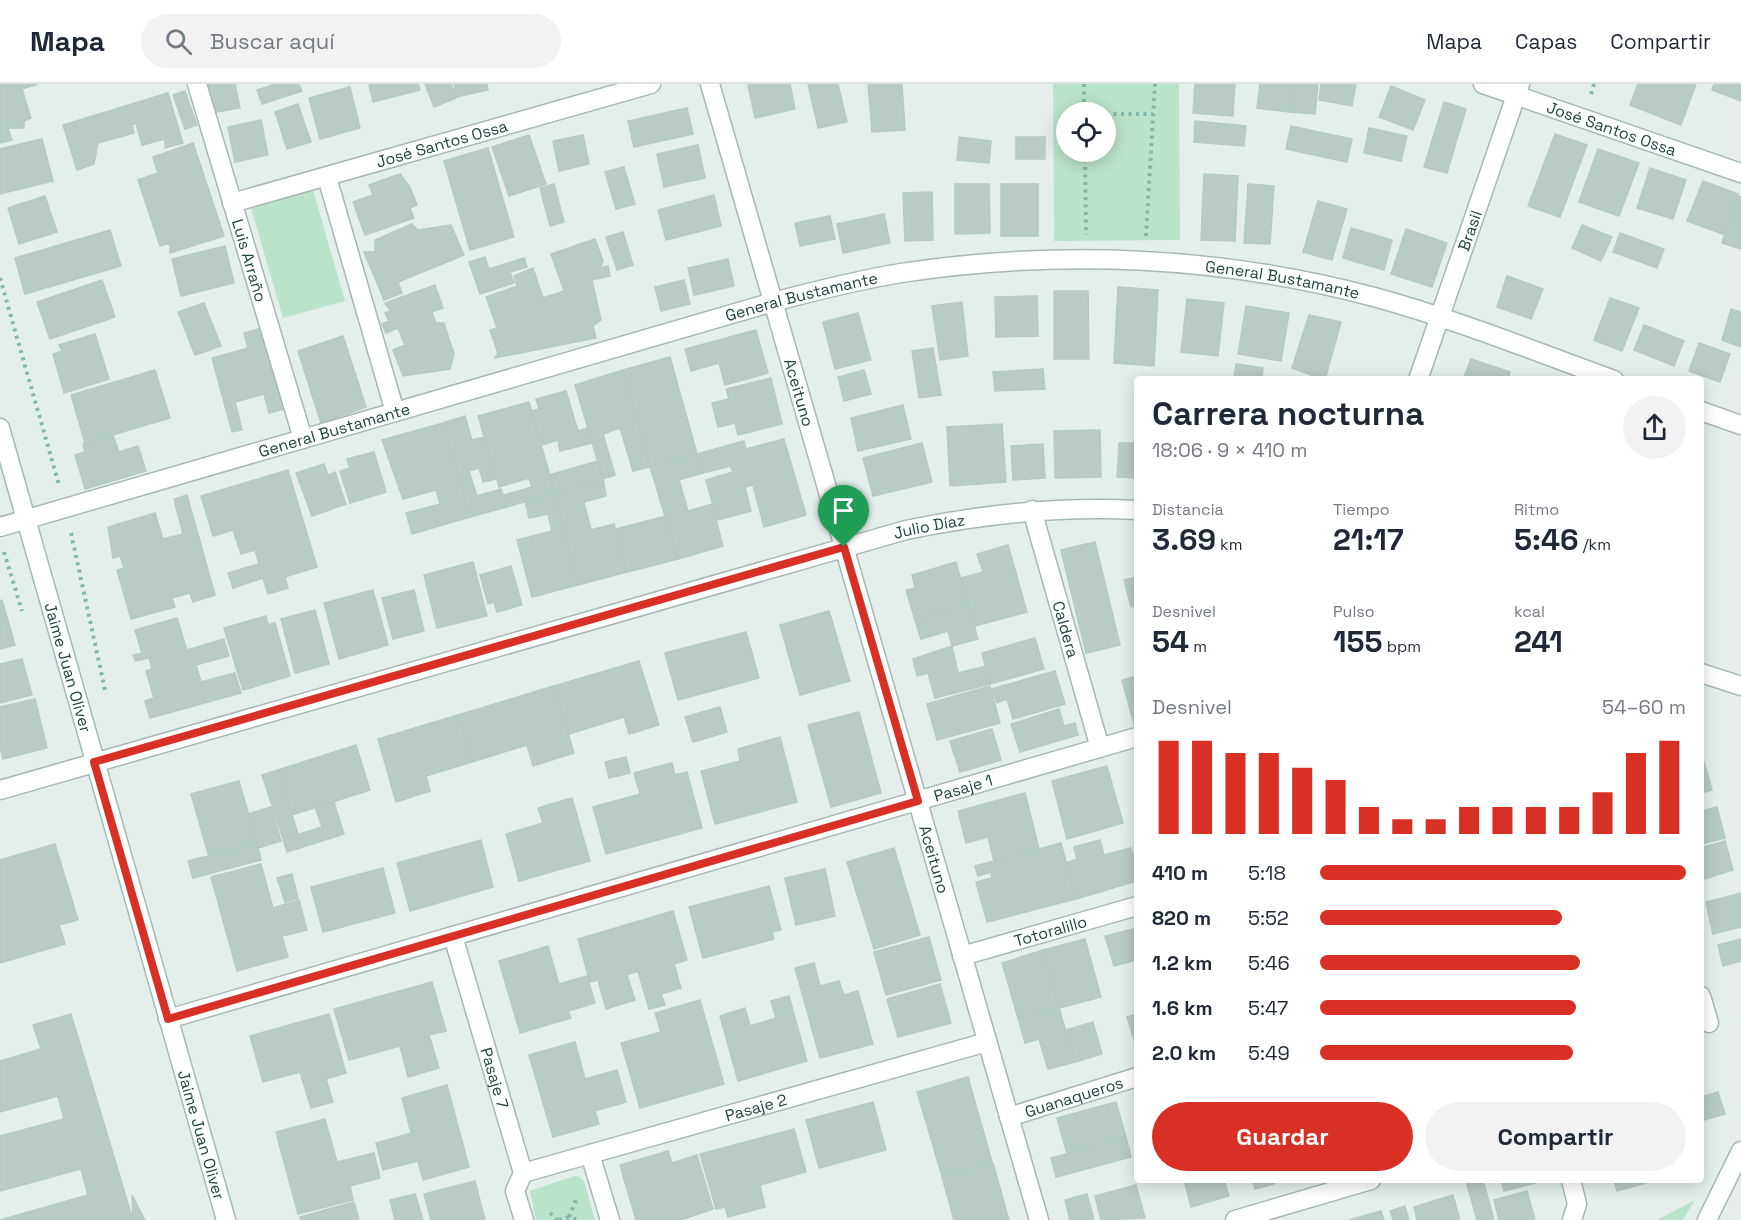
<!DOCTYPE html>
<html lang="es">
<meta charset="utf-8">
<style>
body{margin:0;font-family:"Space Grotesk",sans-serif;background:#f2f2f3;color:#1f2937;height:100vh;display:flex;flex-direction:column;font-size:22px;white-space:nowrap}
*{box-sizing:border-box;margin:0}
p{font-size:20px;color:#747a83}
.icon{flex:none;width:33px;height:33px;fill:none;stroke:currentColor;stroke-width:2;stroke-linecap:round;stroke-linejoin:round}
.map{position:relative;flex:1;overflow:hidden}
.details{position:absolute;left:1134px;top:292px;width:570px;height:807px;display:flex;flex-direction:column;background:#fff;border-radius:6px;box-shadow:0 3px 15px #0003}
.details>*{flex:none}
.buttons{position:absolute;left:1056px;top:18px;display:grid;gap:12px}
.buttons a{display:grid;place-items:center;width:60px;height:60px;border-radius:50%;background:#fff;box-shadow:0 3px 15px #0003;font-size:30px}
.pin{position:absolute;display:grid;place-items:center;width:51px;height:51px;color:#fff;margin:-62px -26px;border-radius:50% 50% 50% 0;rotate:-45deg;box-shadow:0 0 6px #0007}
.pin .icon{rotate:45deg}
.round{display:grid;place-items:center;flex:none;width:63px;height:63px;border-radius:32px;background:#f2f2f3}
.head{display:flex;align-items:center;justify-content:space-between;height:102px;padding:0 18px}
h1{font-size:33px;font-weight:700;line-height:45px}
.metrics{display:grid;grid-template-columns:repeat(3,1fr);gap:9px;height:102px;padding:6px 18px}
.metrics div{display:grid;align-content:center}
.metrics b{font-size:30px;font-weight:700}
.metrics small{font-size:16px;font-weight:400}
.metrics p{font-size:16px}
.chart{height:168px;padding:12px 18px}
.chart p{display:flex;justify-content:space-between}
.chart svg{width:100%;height:108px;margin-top:6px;stroke:#d93025;stroke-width:6}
.action{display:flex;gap:12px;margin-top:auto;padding:12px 18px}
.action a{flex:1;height:69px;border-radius:36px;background:#d93025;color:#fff;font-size:24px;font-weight:700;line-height:69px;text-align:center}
.action a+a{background:#f2f2f3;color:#1f2937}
ul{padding:0 18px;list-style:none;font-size:20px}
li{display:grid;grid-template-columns:96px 72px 1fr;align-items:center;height:45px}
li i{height:15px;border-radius:8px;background:#d93025}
header{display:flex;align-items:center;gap:36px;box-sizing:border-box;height:84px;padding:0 30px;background:#fff;border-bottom:2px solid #e0e1e3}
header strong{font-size:28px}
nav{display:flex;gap:33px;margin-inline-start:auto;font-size:21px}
.search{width:420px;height:54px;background:#f2f2f3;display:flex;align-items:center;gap:15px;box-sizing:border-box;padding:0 21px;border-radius:33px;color:#747a83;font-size:22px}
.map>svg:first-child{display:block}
.green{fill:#bae3cb;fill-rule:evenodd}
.building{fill:#b9cbc5;stroke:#b5cac4;stroke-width:1.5}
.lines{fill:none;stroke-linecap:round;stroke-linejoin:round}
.minor-casing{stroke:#a5b8b5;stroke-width:21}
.secondary-casing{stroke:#a1bcb7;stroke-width:21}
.path{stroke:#80b7ad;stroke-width:4;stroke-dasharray:3 4.5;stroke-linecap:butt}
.minor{stroke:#fff;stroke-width:18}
.secondary{stroke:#fff;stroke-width:18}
.route-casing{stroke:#fff;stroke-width:12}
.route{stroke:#d93025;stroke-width:8}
.labels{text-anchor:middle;stroke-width:6;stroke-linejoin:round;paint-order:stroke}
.street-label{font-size:16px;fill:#20443f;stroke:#f5fbf9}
</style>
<header>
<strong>Mapa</strong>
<div class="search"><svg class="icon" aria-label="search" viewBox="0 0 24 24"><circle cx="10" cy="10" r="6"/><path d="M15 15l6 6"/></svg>Buscar aquí</div>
<nav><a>Mapa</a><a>Capas</a><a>Compartir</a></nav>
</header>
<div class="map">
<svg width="1741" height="1136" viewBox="0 0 1741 1136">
<rect width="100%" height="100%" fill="#e4efec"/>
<path class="green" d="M1053,0h126l1,156 -126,1zM1106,28v40h-40v-40z
M313,106l32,111 -62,17 -32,-110z
M574,1092l6,1 4,4 11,39h-59l-6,-29z
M1695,1116l-12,20h-26z"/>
<path class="building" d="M0,0h38l-16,5 9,29 -7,3v7h-16l4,12 -12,3z
M207,0h28l5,24 -28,5z
M275,0h24l3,7 -40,13 -5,-14z
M369,0h49l2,6 -47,12z
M425,0h26l5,14 -22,9z
M454,0h33l1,6 -32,7z
M790,0l5,25 -40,9 -7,-33z
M808,0h30l9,38 -29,6z
M868,0h34l3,46 -33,2z
M1195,0h40l-2,32 -40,-3z
M1260,0h32l-3,28 -32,-4z
M1292,0h26l-3,30 -26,-2z
M1321,0h35l-4,22 -33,-6z
M1638,0h58l-15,41 -51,-20z
M1714,0h27v17l-29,-11z
M1391,2l34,14 -12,30 -34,-13z
M350,3l10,41 -40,11 -11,-41z
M185,7l12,34 -12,4 -12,-34z
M168,9l15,50 -18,5v-9l-23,6 -6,-22 -4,2 2,8 -36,10 -4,21 -17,6 -14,-45z
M1444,18l22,7 -19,64 -23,-6z
M298,20l13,38 -24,7 -12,-37z
M687,24l6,26 -59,13 -6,-26z
M261,36l7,35 -33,7 -7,-35z
M1195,37l51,5 -2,20 -50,-4z
M1291,42l61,13 -5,23 -61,-13z
M1369,44l38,8 -6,25 -37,-8z
M1555,50l32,11 -27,72 -32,-11z
M529,51l17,49 -37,12 -17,-49z
M583,51l6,29 -30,7 -6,-30z
M959,53l32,4 -2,22 -32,-3z
M1016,53h29v22h-29z
M42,55l11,42 -53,13v-45z
M193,59l31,93 -54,17v-10l-10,3 -22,-66 20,-7 -5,-16z
M698,61l7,33 -41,9 -7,-33z
M488,64l26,89 -44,13 -26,-89z
M1598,65l41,14 -20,53 -40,-14z
M624,83l11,37 -19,5 -11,-37z
M1650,84l36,12 -13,39 -36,-11z
M400,90l10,13 7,18 -7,3 4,10 -49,17 -12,-33 20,-7 -4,-10z
M1204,90l34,2 -3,65 -34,-1z
M1703,97l35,13 -15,40 -36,-13z
M554,100l10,38 -14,4 -10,-38z
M955,100h34l1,49 -35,1z
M1001,100h37v52h-37z
M1248,100l26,2 -4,58 -26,-1z
M932,108l1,48 -28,1 -2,-48z
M714,111l7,31 -55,14 -8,-30z
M1737,111l4,2v52l-19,-6z
M45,112l12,36 -38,12 -11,-36z
M1318,117l29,8 -15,51 -29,-8z
M884,130l6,29 -47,10 -6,-29z
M830,132l5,23 -35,7 -5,-23z
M412,140l6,6 33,-5 13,30 -66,27 4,11 -18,7 -20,-48h11v-12z
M1582,141l30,12 -11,24 -29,-13z
M1351,144l41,12 -8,30 -41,-12z
M1406,145l41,14 -15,44 -41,-13z
M110,146l11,36 -96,28 -10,-36z
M623,148l10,33 -16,5 -11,-33z
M1620,149l44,16 -7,19 -44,-16z
M595,155l8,22 -3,7 8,-2 2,10 -18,4 9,40 -8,6 3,12 -101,20 3,-5 -8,-23 7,-2 -11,-31 31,-11 -3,-10 19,-8 10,30 21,-7 -13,-37z
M225,162l9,37 -53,13 -9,-37z
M485,173l4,12 35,-11 3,9 -17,5 4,11 -34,11 -11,-32z
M728,175l6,27 -40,9 -6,-27z
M1507,192l36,13 -12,30 -34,-12z
M102,196l13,37 -65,22 -13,-37z
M684,196l6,24 -29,7 -6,-24z
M435,201l8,23 -11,4 4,11h8l10,31 -4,15 -47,7 -10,-26 12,-5 -7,-17 -12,5 -4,-9 7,-3 -4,-8 6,-2 -6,-8z
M1118,203l40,3 -4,76 -40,-3z
M1054,207h34l1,68h-35z
M1037,212l1,40 -42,1 -1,-40z
M1610,214l29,10 -17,43 -28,-11z
M1187,215l37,4 -6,53 -37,-4z
M962,218l6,54 -28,4 -8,-54z
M204,219l17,43 -26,9 -17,-43z
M1246,222l43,7 -8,48 -43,-7z
M1731,225l10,3v35l-19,-7z
M858,229l13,47 -36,9 -12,-47z
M1309,231l32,7 -16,58 -33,-12z
M1644,241l40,16 -10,25 -40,-16z
M262,244l22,81 -15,4 -5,-19 -29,8 7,28 -10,2 -20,-74 36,-10 -4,-15z
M756,246l12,43 -43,12 -6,-22 -28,8 -6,-22z
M95,250l14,45 -45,14 -11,-39 9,-3 -3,-6z
M343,252l23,71 -45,16 -23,-72z
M1699,259l31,11 -10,28 -31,-11z
M933,264l8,47 -22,3 -7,-47z
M670,273l27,97 -47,13 -27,-97z
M1471,275l39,13 -2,8h-45z
M1236,280l27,4 -1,12h-28z
M1043,285l2,20 -50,2 -2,-19z
M155,286l15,48 -85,25 -14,-48z
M623,286l27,97 -17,4 -13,-43 -17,6 12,41 -12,4 -28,-94z
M864,286l7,24 -27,7 -6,-24z
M771,294l11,46 -44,11 -3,-12 -17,4 -6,-24 17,-4 -3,-10z
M566,307l12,40 10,-3 4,15 -32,8 -2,-11 -17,5 -10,-34 8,-2 -3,-10z
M529,318l26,91 -48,14 -3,-12 28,-8 -3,-9 -30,9 -21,-71z
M903,321l8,34 -53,12 -7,-33z
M465,332l7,24 13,-3 11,42 -13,3 -4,-14 -10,3 8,25 24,-7 6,18 -37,10 -27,-94z
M443,339l27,94 -58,17 -6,-21 34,-9 -4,-14 -33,9 -21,-59z
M1002,340l4,58 -56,4 -3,-59z
M1100,346l1,47 -46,1 -1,-47z
M113,351l6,17 19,-6 8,25 -61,18 -10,-34 10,-3 -2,-8z
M784,355l22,76 -42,12 -11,-42 -8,2 6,24 -34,9 -11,-40 27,-8 -3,-6 -27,7 -6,-19 47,-13 2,8z
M922,359l10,39 -59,14 -10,-38z
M1119,359h18v35l-20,-1z
M1043,360l2,34 -32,2 -2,-34z
M374,368l12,40 -36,11 -10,-32 10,-3 -3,-9z
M697,370l6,19 -24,7 9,31 24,-7 11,42 -45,13 -28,-92z
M598,377l5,18 -48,14 -6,-18z
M324,380l4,11 7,-3 11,32 -34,12 -16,-43z
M288,386l29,97 -32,10 3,11 -20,6 -5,-16 -30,10 -5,-15 31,-9 -4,-14 -14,4 -8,-24 -20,6 -12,-40z
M603,395l3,17 -22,6 7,28 23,-6 13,48 -49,13 -23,-92z
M555,409l23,92 -46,12 -15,-57 35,-9 -4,-17 -19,4 -4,-17z
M187,411l28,100 -22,7 -3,-9 -18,5 3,9 -44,12 -14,-49 7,-2 -4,-12 -7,2 -5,-31 47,-14 8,26 20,-5 -9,-35z
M666,432l12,43 -51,13 -11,-43z
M1095,458l25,103 -34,8 -25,-103z
M1008,461l19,67 -52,14 -14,-48 22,-6 -6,-18z
M473,478l14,54 -50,12 -13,-53z
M956,478l12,42 -53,16 -9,-30 9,-2 -3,-13z
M511,482l11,39 -25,7 -3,-10 -6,2 -8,-29z
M1137,493v28l-6,2 -7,-27z
M373,506l15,55 -49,14 -15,-56z
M414,506l10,41 -31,8 -11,-41z
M2,516l13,45 -15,4v-48z
M968,520l10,35 -26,7 -4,-15 -27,8 -6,-19z
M315,526l14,54 -34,9 -14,-54z
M829,527l21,70 -50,14 -20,-70z
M266,532l2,9 7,-2 15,53 -47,14 -19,-62z
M177,534l10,32 37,-11 5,17 -33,9 5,17 34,-9 6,20 -91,25 -5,-17 9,-3 -8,-27 6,-2 -3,-11 -14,3 -2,-6 9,-2 -7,-23z
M746,548l13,46 -81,22 -13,-47z
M1035,554l9,31 -54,15 -8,-31z
M952,562l6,27 28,-7 4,18 -55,14 -7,-25 -11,3 -4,-17z
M22,575l10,36 -32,8v-39z
M639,577l20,64 -30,9 -5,-17 -55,17 -15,-48z
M1055,587l10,33 -52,15 -6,-20 -10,4 -5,-14z
M1137,592v59l-15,-55z
M554,602l20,67 -41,13 -6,-21 -55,17 -14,-47z
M990,602l10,37 -63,17 -10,-36z
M35,615l12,49 -44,11 -3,-11v-41z
M720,623l7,25 -34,10 -8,-25z
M1059,625l5,17 11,-3 3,12 -58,17 -9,-28z
M859,628l22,81 -50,14 -23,-82z
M458,631l14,47 -46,14 4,15 -34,11 -18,-63z
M992,645l9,31 -41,12 -10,-31z
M780,653l17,65 -82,22 -14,-53 39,-10 -2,-12z
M356,661l14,45 -78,25 -14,-45z
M626,673l4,16 -21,5 -4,-16z
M1701,678h3l8,28 -11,3z
M672,679l3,12 12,-3 15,56 -96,26 -13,-47 47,-13 -6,-21z
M1107,682l16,57 -56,16 -15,-58z
M278,686l20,64 -15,5 -21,-64z
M239,697l18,62 -48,14 -18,-63z
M1025,709l14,56 -45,12 -6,-24 -22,6 -8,-32z
M572,714l18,63 -71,20 -13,-47 37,-11 -5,-15z
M334,718l10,32 -57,18 -4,-13 39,-12 -7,-20z
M271,723l10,34 -23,7 -10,-34z
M1717,723l8,31 -24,6v-33z
M481,756l12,47 -83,24 -13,-48z
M1100,756l4,15 27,-7 6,20v13l-61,18 -10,-36 11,-4 -3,-12z
M1725,757l8,29 -32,10v-32z
M257,759l4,17 -68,18 -5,-17z
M1061,759l15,56 -89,23 -11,-40 16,-4 -1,-6 -13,4 -3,-10z
M55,760l23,76 -19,5 6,19 -65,19v-103z
M894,764l26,87 -46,14 -27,-87z
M261,780l12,44 26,-8 8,30 -25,6 6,21 -51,14 -26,-94z
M383,784l12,45 -72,19 -12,-45z
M825,785l10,47 -39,9 -11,-47z
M292,790l6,24 -13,4 -8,-24z
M769,802l12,44 -9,2 2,7 -71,19 -14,-51z
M1741,809v34l-28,7 -7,-32z
M673,827l14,49 -13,4 7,24 -20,6 4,11 -16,4 -11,-38 -11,4 8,25 -29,9 -8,-29 -8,2 -12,-43z
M1137,844v32l-23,6 -9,-30z
M929,853l12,43 -55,15 -12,-43z
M1085,855l16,58 -42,11 -16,-58z
M1741,855v22l-18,5 -5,-21z
M548,862l11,38 28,-8 8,27 -27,8 3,7 -51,15 -21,-72z
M1043,866l16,58 -41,10 -16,-55z
M814,879l6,23 19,-5 5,14 14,-4 15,53 -53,14 -25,-90z
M432,898l14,49 -17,4 10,33 -31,9 -8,-31 -51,14 -15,-51z
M940,900l11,39 -53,14 -11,-38z
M789,912l18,65 -69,20 -18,-65 25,-8 5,18 26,-8 -5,-17z
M700,916l24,84 -84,24 -19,-65 40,-11 -6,-19z
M1059,924l16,54 -27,7 -9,-30 -14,4 -7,-25z
M71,930l62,206h-133l88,-25 -7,-26 -81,22v-55l64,-17 -6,-23 -58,16v-51l41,-12 -8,-24z
M329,930l17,59 -20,6 7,23 -22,6 -11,-36 -37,10 -13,-46z
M1137,930v32h-1l-9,-29z
M1093,938l9,32 -27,8 -9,-32z
M575,958l10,37 32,-9 9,32 -31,9 4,13 -46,13 -24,-82z
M968,993l24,85 -50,14 -25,-84z
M447,1001l22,82 -46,13 -5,-19 -35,9 -7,-27 35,-10 -9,-35z
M1718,1008l7,22 -24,7v-24z
M873,1018l13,48 -67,18 -13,-48z
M1116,1018l10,35 -59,17 -10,-36z
M325,1035l12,43 37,-9 6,25 -30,8 3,14 -55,14 -22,-82z
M794,1045l12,43 -46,13 5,22 -37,10 -3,-10 -9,2 -16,-55z
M1126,1053l5,20 -75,20 -5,-19z
M668,1067l4,12 25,-8 16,54 -32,11h-45l-16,-55z
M993,1079l16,57h-55l-12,-43z
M1184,1096h40l5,16 -38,11z
M1252,1096h21l1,4 -19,5z
M1483,1096l11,40h-17l-11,-39z
M1501,1096h33l1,3 -31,8z
M1614,1096h39v1l-36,10z
M475,1097l10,39h-54l-7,-26z
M1136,1101l9,33 -44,2 -6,-24z
M1527,1107l8,29h-36l-5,-20z
M415,1110l8,26h-28l-5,-20z
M1087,1110l7,26h-24l-5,-20z
M132,1111l13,25h-12z
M1453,1111l7,25h-43l-3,-13z
M354,1118l5,18h-58l-1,-3z
M1405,1122l4,14h-16l-3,-9z
M1381,1127l3,9h-35z"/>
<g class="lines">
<defs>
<g id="minor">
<path id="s1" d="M197,0l106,355"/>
<path id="s2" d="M710,0l329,1136"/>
<path id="s3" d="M1483,0l258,89"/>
<path d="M327,93l68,235"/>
<path id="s4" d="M232,119l419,-119"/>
<path id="s5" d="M1418,296l102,-296"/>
<path d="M1701,327l40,14"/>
<path id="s6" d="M1032,426l68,238"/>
<path id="s7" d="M0,443l773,-225c42,-11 85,-22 128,-29 157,-24 319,-17 473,24 81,22 160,54 240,83"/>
<path d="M1701,589l40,13"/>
<path id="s8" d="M0,706l906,-260c77,-16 152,-24 231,-20"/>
<path id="s9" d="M453,852l70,237 -8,18 9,29"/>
<path id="s10" d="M962,872l175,-50"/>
<path d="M1701,912l8,27"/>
<path id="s11" d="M168,935l969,-282"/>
<path id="s12" d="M1009,1033l128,-40"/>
<path d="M590,1070l20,66"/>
<path id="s13" d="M523,1089l464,-131"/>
<path d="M1571,1096l6,24 -5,16"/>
<path d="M1235,1136l136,-40"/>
</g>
<g id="secondary">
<path id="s14" d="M0,344l226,792"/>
<path d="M1707,1136l34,-69"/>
</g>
</defs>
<use href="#minor" class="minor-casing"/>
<use href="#secondary" class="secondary-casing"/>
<path class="path" d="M1084,0v28
M1591,10l3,-10
M1106,30h47
M1085,68l1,83
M1146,152l9,-152
M0,194l59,207
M71,449l34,157
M4,468l18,59
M550,1129l7,7
M569,1133l7,-17
M559,1136l10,-3 9,3"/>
<use href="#minor" class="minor"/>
<use href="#secondary" class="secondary"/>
</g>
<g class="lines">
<defs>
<path id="route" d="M844,463l74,254 -750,218 -74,-257z"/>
</defs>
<use href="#route" class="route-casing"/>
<use href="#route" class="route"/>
</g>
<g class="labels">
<g class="street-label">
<text dy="6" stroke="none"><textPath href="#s3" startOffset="136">José Santos Ossa</textPath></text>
<text dy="6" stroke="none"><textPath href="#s4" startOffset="218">José Santos Ossa</textPath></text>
<text dy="6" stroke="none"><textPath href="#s5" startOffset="158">Brasil</textPath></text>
<text dy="6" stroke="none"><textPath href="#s1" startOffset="184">Luis Arraño</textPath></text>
<text dy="6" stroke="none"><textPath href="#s7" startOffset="1320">General Bustamante</textPath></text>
<text dy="6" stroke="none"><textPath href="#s7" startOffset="834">General Bustamante</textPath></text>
<text dy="6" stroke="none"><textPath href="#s2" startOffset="321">Aceituno</textPath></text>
<text dy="6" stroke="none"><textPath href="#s7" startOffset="348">General Bustamante</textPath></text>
<text dy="6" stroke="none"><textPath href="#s8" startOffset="966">Julio Díaz</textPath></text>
<text dy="6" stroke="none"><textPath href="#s6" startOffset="124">Caldera</textPath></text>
<text dy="6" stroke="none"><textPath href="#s14" startOffset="249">Jaime Juan Oliver</textPath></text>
<text dy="6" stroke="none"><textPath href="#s11" startOffset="828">Pasaje 1</textPath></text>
<text dy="6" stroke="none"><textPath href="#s2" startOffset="807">Aceituno</textPath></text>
<text dy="6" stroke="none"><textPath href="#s10" startOffset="92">Totoralillo</textPath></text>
<text dy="6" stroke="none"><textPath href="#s9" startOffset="148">Pasaje 7</textPath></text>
<text dy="6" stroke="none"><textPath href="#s12" startOffset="68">Guanaqueros</textPath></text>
<text dy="6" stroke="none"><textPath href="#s13" startOffset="242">Pasaje 2</textPath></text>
<text dy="6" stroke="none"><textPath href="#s14" startOffset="735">Jaime Juan Oliver</textPath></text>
</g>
</g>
</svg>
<div class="buttons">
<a><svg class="icon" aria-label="locate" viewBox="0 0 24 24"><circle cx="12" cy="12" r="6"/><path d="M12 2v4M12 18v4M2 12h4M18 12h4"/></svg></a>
</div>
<div class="pin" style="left:844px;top:463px;background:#1e9e55"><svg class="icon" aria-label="arrive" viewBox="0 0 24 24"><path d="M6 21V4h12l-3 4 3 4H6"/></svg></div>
<section class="details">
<div class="head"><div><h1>Carrera nocturna</h1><p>18:06 · 9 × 410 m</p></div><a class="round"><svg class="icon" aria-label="share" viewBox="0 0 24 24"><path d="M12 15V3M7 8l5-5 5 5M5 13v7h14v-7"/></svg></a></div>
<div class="metrics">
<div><p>Distancia</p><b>3.69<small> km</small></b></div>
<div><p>Tiempo</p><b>21:17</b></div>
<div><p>Ritmo</p><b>5:46<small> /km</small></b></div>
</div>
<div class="metrics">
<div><p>Desnivel</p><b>54<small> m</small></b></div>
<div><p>Pulso</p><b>155<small> bpm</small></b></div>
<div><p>kcal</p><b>241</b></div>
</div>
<div class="chart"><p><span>Desnivel</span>54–60 m</p>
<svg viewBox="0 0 160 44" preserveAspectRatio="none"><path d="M5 44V6M15 44V6M25 44V11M35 44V11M45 44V17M55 44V22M65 44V33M75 44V38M85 44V38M95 44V33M105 44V33M115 44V33M125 44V33M135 44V27M145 44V11M155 44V6"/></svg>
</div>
<ul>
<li><b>410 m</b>5:18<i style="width:100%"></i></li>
<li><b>820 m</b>5:52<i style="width:66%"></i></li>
<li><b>1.2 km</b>5:46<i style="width:71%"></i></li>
<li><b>1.6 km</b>5:47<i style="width:70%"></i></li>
<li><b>2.0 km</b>5:49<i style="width:69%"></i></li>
</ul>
<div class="action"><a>Guardar</a><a>Compartir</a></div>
</section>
</div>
